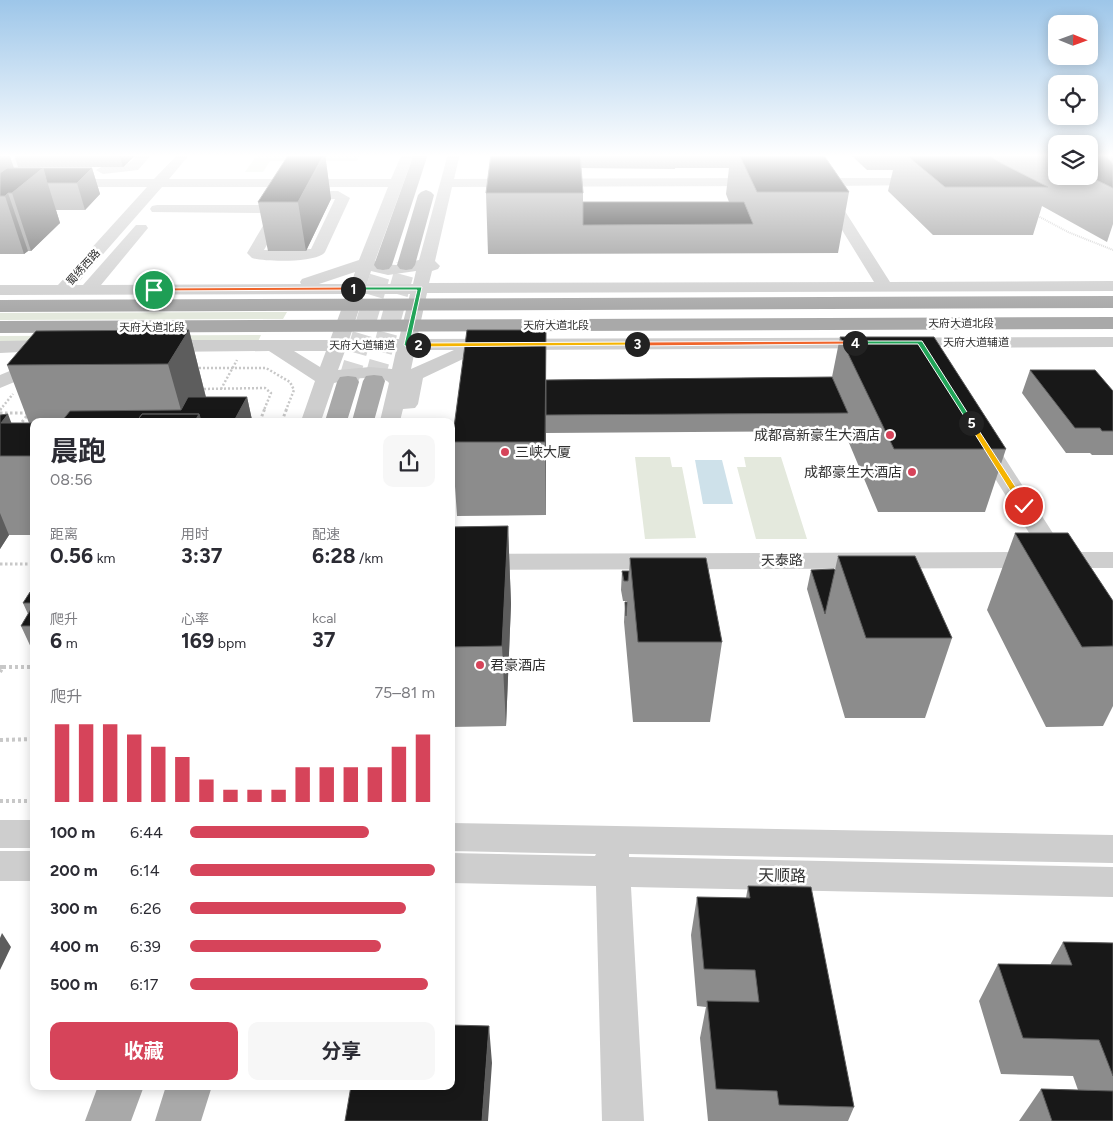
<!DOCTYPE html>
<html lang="zh">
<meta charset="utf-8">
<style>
body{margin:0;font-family:Figtree,"Noto Sans SC",sans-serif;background:#f7f7f7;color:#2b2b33;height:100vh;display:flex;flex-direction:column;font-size:19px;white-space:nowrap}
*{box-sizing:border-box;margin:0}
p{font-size:16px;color:#7c7c81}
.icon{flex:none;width:28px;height:28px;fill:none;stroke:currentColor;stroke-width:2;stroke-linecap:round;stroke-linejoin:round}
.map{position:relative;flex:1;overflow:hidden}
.sheet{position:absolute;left:30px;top:418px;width:425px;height:672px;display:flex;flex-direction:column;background:#fff;border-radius:10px;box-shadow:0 2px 12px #0003}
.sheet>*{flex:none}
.needle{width:32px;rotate:91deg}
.fabs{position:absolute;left:1048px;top:15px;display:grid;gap:10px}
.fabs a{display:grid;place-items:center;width:50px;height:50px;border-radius:10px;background:#fff;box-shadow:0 2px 12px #0003;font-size:25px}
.pin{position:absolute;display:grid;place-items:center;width:42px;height:42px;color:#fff;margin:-21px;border:2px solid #fff;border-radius:50%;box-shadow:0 1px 5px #0007}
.km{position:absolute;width:25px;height:25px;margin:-12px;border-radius:50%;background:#222;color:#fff;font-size:14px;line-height:25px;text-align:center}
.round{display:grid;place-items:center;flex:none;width:52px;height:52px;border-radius:10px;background:#f7f7f7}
.headline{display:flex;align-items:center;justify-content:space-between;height:85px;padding:0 20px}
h1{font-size:28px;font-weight:700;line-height:38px}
.stats{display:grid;grid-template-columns:repeat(3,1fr);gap:8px;height:85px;padding:5px 20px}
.stats div{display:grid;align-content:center}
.stats b{font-size:21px;font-weight:700}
.stats small{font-size:14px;font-weight:400}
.stats p{font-size:14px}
.chart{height:140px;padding:10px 20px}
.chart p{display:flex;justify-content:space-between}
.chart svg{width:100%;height:90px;margin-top:5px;stroke:#d6445a;stroke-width:6}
.button{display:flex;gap:10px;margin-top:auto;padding:10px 20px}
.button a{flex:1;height:58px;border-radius:10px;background:#d6445a;color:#fff;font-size:20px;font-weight:700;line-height:58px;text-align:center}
.button a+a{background:#f7f7f7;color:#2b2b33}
ul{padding:0 20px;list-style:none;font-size:16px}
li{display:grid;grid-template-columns:80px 60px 1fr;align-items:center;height:38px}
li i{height:12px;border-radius:6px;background:#d6445a}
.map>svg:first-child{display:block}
.green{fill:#e4e9dd}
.water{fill:#cee1ea}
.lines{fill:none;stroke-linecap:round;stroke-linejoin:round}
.major-tunnel{stroke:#d6d6d6;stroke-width:20;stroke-dasharray:20 10;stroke-linecap:butt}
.path-far3{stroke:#c8c8c8;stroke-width:2;stroke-dasharray:1 1;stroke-linecap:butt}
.path-far2{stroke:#c8c8c8;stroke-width:2.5;stroke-dasharray:2 2;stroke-linecap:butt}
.path-far1{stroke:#c8c8c8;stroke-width:3;stroke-dasharray:2.5 2.5;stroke-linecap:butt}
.path{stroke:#c8c8c8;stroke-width:4;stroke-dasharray:3 3;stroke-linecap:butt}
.minor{fill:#cecece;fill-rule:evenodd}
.major{fill:#a9a9a9;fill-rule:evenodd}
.wall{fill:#8c8c8c;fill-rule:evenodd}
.shaded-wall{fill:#5d5d5d}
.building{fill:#181818;stroke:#5d5d5d}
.split-1{fill:#f0652b;stroke:#fff}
.split-2{fill:#22a559;stroke:#fff}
.split-3{fill:#f5b400;stroke:#fff}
.split-4{fill:#f0652b;stroke:#fff}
.split-5{fill:#22a559;stroke:#fff}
.split-6{fill:#f5b400;stroke:#fff}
.poi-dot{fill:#d6445a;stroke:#fff;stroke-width:2}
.labels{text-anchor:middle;stroke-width:5;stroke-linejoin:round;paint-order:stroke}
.far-street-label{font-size:11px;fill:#313131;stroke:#fff}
.poi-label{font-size:14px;fill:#313131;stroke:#fff;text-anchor:end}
.street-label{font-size:14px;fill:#313131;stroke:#fff}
.near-street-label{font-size:16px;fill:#313131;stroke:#fff}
</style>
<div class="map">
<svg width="1113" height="1121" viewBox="0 0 1113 1121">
<rect width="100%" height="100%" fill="#fff"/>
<path class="green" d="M290,154l70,1 -3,6h-87l-7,11h-18l12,-17h32z
M287,312l-4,7 -283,1v-7z
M261,335l-4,9 -257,1v-9z
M635,457h35l2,10h10l14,71 -51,1z
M744,457h37l26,82h-51l-19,-72h9z"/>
<path class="water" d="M695,460h27l11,44h-30z"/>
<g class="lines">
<path class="major-tunnel" d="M374,381l32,-116
M348,382l35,-117"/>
<path class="path-far3" d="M1036,215l32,17 45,18"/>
<path class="path-far2" d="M195,368h71l24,14 4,8 -8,20
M200,389l65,-1 6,5 -7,17
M221,389l16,-29
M0,410l13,-16"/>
<path class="path-far1" d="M0,410l1,-2
M0,413h28
M260,421l5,-13
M282,421l5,-13
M19,426l10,-13
M0,564h34"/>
<path class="path" d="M0,667h3l-3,5
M3,667h31
M0,740l34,-1
M0,801h34"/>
<path class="minor" d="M20,154h13l-13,12 20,1 2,3 -2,3h-37l-2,-3 2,-3z
M139,154h13l-14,16 -35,4 -7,-4 7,-4 26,-3z
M178,154h12l-21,25h222l11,-25h12l-39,107 7,3 14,1 23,-5 29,-106h12l-6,25 306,-1 7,4 -7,4 -308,1 -17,74 5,5 -2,3 -6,2 -3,12 445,-1 -59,-96 -12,-1 -2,-3 2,-3 7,-1 -14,-24h12l16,24h104l2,3 -7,4 -94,1 61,96 223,-1v10l-686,2 -10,46 696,-2v10l-631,3 -59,28 -5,26 -3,4 -12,1 -3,12h-20l9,-38c-8,-10 -43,-3 -55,0l-13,38h-20l14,-40 -46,-30 -109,1 -7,-2 -2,-4 2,-4 7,-2h170l17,-46 -347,1v-10h58l89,-98h-147v-8h154zM162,187h226l-29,73 -57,19 -2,3 1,2 -200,1 47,-57 -2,-3h-10l-53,60h-7zM371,271l17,4 28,-4 -3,13h-46zM355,272l-4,12h-32zM364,294h46l-11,45 -50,1zM415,350h39l-43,19zM294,351h32l-6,16zM345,351h51l-4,18 -22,-2 -32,3z
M293,191h45l12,7 -25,54c-8,11 -59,10 -73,6l-5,-5 33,-56 2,-3zM335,199l-24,50 -47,1 28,-50z
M157,205h105l5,1 2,3 -2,3 -5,1 -110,-1 -2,-3 2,-3z
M55,340l7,2 2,4 -2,4 -62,3v-12z
M41,358l7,2 2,4 -2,4 -48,20v-13z
M982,434l8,1 75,117h48v16h-47l-7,2 -7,-2 -601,2v-16l590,-2 -70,-112 3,-5z
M0,820h34v28h-34z
M451,823l662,12v28l-484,-9v3l484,10v30l-482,-10 13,234h-42l-6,-235 -145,-3v-30l144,3 1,-2 -145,-3z
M0,851h34v30h-34z"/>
<path class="major" d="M414,154h14l-36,111 -3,4 -6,1 -6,-1 -3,-4z
M426,190l5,2 3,3 -19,70 -3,4 -6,1 -6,-1 -3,-4 21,-70 3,-3z
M1113,296v12l-1113,4v-12z
M1113,317v12l-1113,4v-12z
M374,375l8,1 3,5 -11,40h-22l11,-40 3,-5z
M348,376l8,1 3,5 -12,39h-22l12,-39 3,-5z
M98,1086h46l-13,35h-46z
M166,1086h46l-11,35h-46z"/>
</g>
<path class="wall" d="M0,154h9l5,14h78l8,26 -15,16h-29l4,13 -29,28h-3l-4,3h-24z
M14,154h123l-14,13h-105z
M325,154l6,45 -25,52h-38l-10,-49z
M491,154h332l26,38 -11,61 -350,1 -2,-61zM581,168l94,1v-1h54l-3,26 3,8 -146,1v-10z
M850,154h206v22h33v-22h24v70l-6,18 -65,-36 -9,29h-100l-45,-44 5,-21h-26z
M189,330l17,67h41l5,23 -1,1h-217v114h-25l-9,14v-134l11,8h18l-22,-58z
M546,330v50l286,-3 8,-40 166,112 -21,63h-107l-34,-81 -298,2v82l-89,1 -5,-74z
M1030,370l83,21v64h-21l-2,-2h-24l-44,-60z
M508,526l3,78 -5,122 -55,1v-200z
M1015,533l98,68v105l-10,20 -57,1 -59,-117z
M838,556l114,82 -27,80h-80l-38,-129 4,-19h24z
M630,558l92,84 -12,80h-77l-9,-100 1,-20h2v-1h-4l-2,-11 1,-19h7z
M34,592v62l-13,-28 7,-12 -5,-11z
M748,886l106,221 -6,14h-140l-8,-83 6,-31 -9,-1 -6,-71 6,-38 49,1z
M1063,942l50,1v178h-94l22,-32 37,1 -5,-14 -72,-2 -22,-73 19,-37 52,1z"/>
<path class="shaded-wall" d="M3,154h6l10,29h-19v-28z
M119,154h18l-14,13z
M325,154l6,45 -25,52 -8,-49z
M43,168l17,55 -29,28 -19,-58z
M92,168l8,26 -15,16 -8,-27z
M8,193l20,58 -4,3 -19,-58z
M189,330l17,68 -22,23 -16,-57z
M546,330v185l-1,-73z
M247,397l5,23 -1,1h-17z
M8,414l16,42 -23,-33z
M199,414l2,7h-6z
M0,513l9,22 -9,14z
M508,526l3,78 -5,122 -4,-80z
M2,933l9,14 -11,23v-32z
M489,1026l3,37 -4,58h-6z"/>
<path class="building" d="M289,154h35l-26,48h-40z
M491,154h89l3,39h-97z
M739,154h84l26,38h-92z
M905,154h82l14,9 47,24h-103z
M1045,154h11v7z
M1089,154h14l8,7 2,4v23l-25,-12z
M7,168h36l-31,25h-4l-3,3h-5v-23z
M43,168h49l-15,15h-30z
M583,202h161l9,22 -170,1z
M189,330l-21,34 -161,1 29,-34z
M467,330h79l-1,112h-93z
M840,337h94l72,112h-112z
M1030,370h65l18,21v40h-11l-2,-3h-25z
M832,377l16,36 -302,2v-35z
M188,397h59l-13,24h-33l-2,-7h-57l-5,7h-75l8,-10 111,-1z
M8,414l-7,9h33v33h-34v-41z
M142,414h57l-4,7h-58z
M508,526l-6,120 -51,1v-120z
M1015,533h53l45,68v45l-31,1z
M838,556h77l37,82h-86z
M630,558h76l16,84h-84z
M834,569l1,1 -10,44 -14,-44z
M622,571h7l-1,10h-4z
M30,592h4v11h-11z
M625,602h2l-1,14z
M34,604v22h-13z
M748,886l63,1 43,220 -75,-2 -2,-14 -61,-2 -9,-88 52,1 -4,-32 -51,-1 -7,-72 53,1z
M1063,942l50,1v133l-14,-36 -76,-2 -25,-74 74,1z
M451,1025l38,1 -7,95h-137l6,-35h100z
M1041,1089l72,2v30h-61z"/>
<linearGradient id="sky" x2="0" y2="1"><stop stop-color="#9dc6e9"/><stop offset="0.5" stop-color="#fff"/><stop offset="1" stop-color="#fff" stop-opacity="0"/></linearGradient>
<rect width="1113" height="311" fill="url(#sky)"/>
<path class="split-1" d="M353,287l2,3 -201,1 -3,-1 3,-2z"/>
<path class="split-2" d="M353,287h69l-12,56h10v3l-13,1 -3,-2 13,-55h-66z"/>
<path class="split-3" d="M637,342l2,3 -221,2 -3,-2 3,-2z"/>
<path class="split-4" d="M855,341l2,3 -220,2 -3,-2 3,-2z"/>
<path class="split-5" d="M855,341h67l52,82 -1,1h-4l-51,-80h-65z"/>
<path class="split-6" d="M971,421l3,2 54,83 -1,2 -7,-2 -52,-83z"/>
<g class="poi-dot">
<circle cx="890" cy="435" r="5"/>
<circle cx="505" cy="452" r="5"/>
<circle cx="912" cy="472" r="5"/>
<circle cx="480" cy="665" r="5"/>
</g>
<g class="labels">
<g class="far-street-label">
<text transform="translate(83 267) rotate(-48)" y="4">蜀绣西路</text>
<text x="961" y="327">天府大道北段</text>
<text x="556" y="329">天府大道北段</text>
<text x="152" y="331">天府大道北段</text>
<text x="976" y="346">天府大道辅道</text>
<text x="362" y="349">天府大道辅道</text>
</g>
<g class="poi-label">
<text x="880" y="440">成都高新豪生大酒店</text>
<text x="515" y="457" text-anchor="start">三峡大厦</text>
<text x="902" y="477">成都豪生大酒店</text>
<text x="490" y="670" text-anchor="start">君豪酒店</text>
</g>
<g class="street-label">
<text transform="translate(782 560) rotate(-1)" y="5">天泰路</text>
</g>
<g class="near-street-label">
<text transform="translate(782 875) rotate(1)" y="6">天顺路</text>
</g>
</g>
</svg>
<div class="fabs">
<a><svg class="needle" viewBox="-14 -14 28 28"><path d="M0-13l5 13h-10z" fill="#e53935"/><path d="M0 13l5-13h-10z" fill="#7c7c81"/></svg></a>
<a><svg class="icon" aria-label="locate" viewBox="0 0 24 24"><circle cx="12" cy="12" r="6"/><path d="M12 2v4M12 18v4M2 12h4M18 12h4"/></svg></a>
<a><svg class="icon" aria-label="layers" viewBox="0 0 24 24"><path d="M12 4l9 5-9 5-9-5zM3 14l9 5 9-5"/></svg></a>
</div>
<div class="pin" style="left:154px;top:290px;background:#1e9e55"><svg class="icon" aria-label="arrive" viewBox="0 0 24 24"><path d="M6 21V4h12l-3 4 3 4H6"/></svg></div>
<div class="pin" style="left:1024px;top:506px;background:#d93025"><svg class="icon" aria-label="check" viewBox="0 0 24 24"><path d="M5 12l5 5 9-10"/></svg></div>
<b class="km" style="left:353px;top:289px">1</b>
<b class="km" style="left:418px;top:345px">2</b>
<b class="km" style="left:637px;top:344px">3</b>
<b class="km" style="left:855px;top:343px">4</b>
<b class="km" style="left:971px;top:423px">5</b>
<section class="sheet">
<div class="headline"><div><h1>晨跑</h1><p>08:56</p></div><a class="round"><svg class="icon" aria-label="share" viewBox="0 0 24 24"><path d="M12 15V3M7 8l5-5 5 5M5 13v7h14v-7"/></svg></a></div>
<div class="stats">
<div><p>距离</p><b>0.56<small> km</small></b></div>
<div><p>用时</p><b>3:37</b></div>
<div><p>配速</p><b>6:28<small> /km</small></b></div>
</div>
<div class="stats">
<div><p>爬升</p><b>6<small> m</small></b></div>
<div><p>心率</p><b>169<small> bpm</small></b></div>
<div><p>kcal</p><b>37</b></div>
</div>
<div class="chart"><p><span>爬升</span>75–81 m</p>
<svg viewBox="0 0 160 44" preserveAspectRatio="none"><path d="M5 44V6M15 44V6M25 44V6M35 44V11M45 44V17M55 44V22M65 44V33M75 44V38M85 44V38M95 44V38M105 44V27M115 44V27M125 44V27M135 44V27M145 44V17M155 44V11"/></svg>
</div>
<ul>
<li><b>100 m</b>6:44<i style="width:73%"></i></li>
<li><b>200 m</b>6:14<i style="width:100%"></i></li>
<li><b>300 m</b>6:26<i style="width:88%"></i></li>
<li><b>400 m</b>6:39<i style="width:78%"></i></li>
<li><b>500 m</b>6:17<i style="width:97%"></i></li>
</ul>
<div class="button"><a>收藏</a><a>分享</a></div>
</section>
</div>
